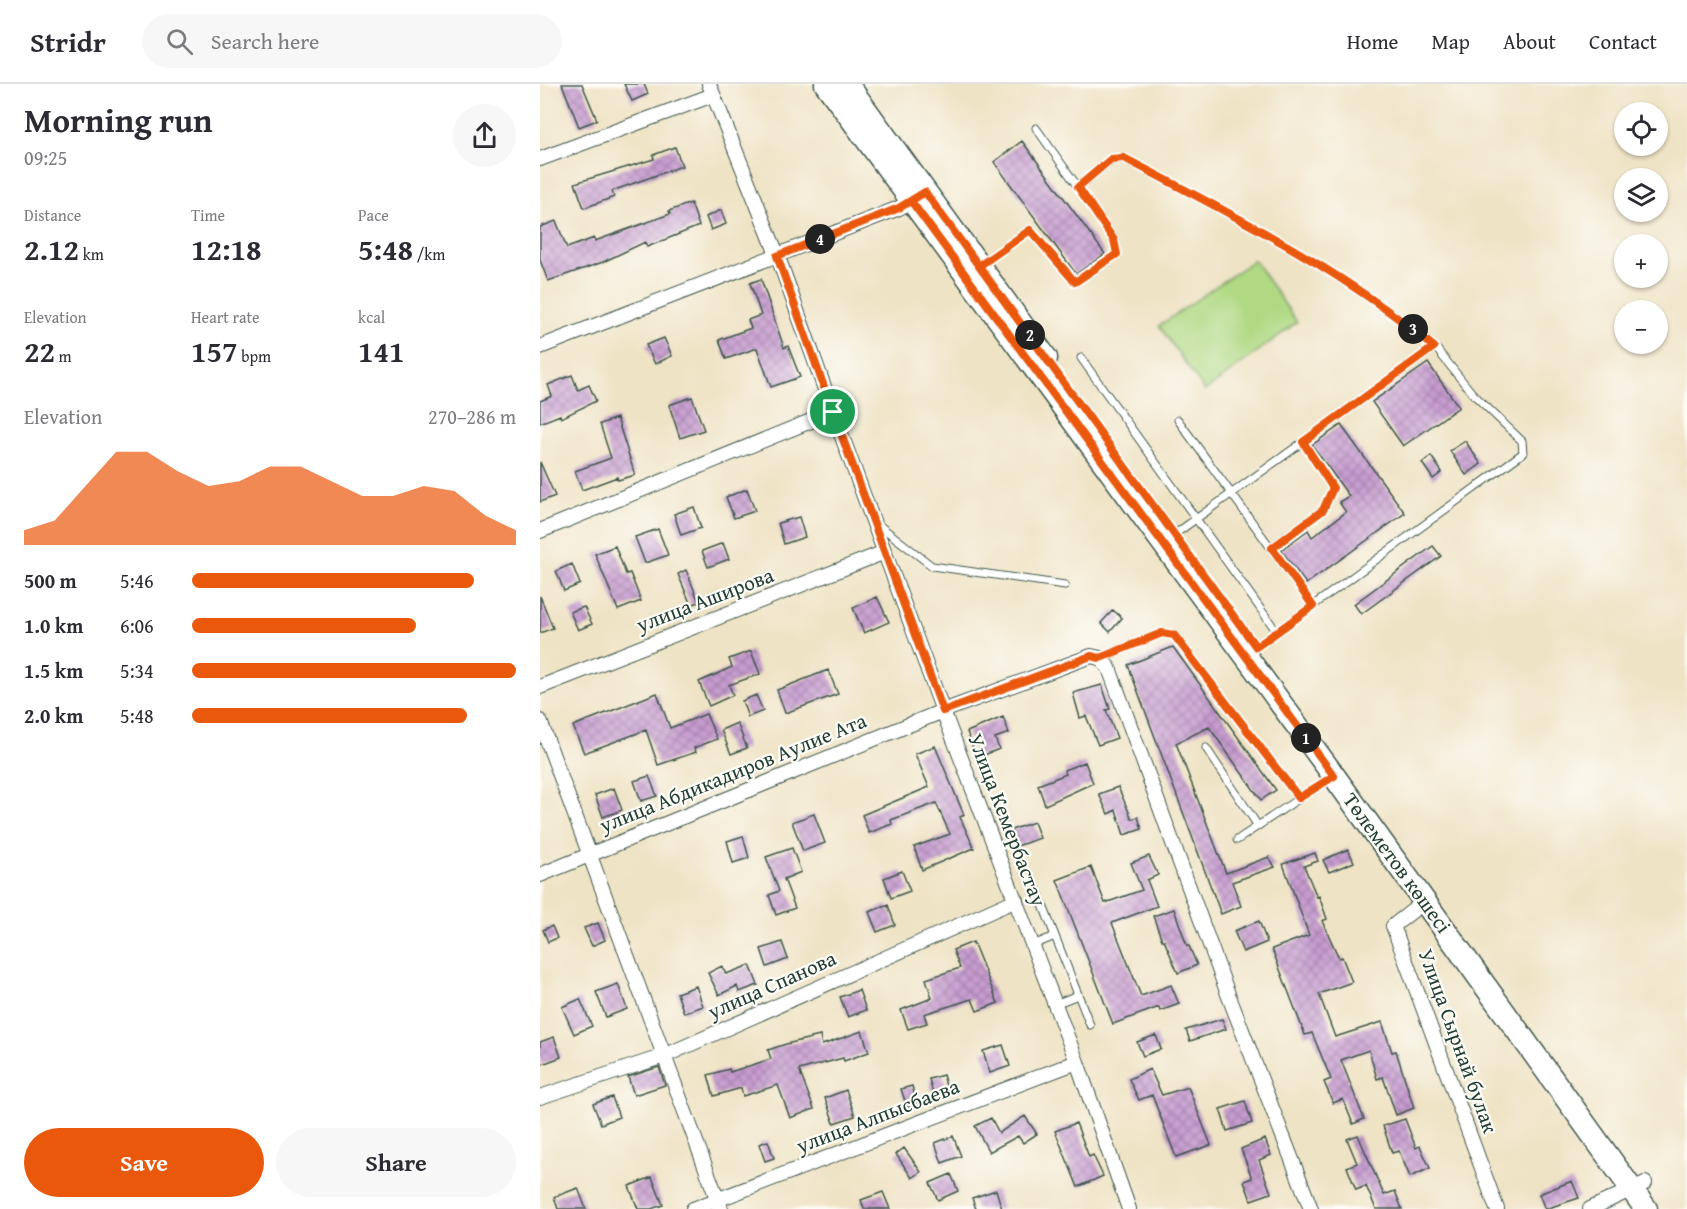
<!DOCTYPE html>
<meta charset="utf-8">
<style>
body{margin:0;font-family:"Gentium Book Plus",serif;background:#f7f7f7;color:#2b2b33;height:100vh;display:flex;flex-direction:column;font-size:22px;white-space:nowrap}
*{box-sizing:border-box;margin:0}
p{font-size:20px;color:#7c7c81}
.icon{flex:none;width:33px;height:33px;fill:none;stroke:currentColor;stroke-width:2;stroke-linecap:round;stroke-linejoin:round}
.map{position:relative;flex:1;overflow:hidden}
.details{display:flex;flex-direction:column;background:#fff;width:540px}
.details>*{flex:none}
.fabs{position:absolute;left:1074px;top:18px;display:grid;gap:12px}
.fabs a{display:grid;place-items:center;width:54px;height:54px;border-radius:50%;background:#fff;box-shadow:0 2px 4px #0004;font-size:30px}
.pin{position:absolute;display:grid;place-items:center;width:51px;height:51px;color:#fff;margin:-26px;border:3px solid #fff;border-radius:50%;box-shadow:0 2px 6px #0007}
.km{position:absolute;width:30px;height:30px;margin:-15px;border-radius:50%;background:#222;color:#fff;font-size:16px;line-height:30px;text-align:center}
.round{display:grid;place-items:center;flex:none;width:63px;height:63px;border-radius:32px;background:#f7f7f7}
.head{display:flex;align-items:center;justify-content:space-between;height:102px;padding:0 24px}
h1{font-size:33px;font-weight:700;line-height:45px}
.figures{display:grid;grid-template-columns:repeat(3,1fr);gap:9px;height:102px;padding:6px 24px}
.figures div{display:grid;align-content:center}
.figures b{font-size:30px;font-weight:700}
.figures small{font-size:16px;font-weight:400}
.figures p{font-size:16px}
.chart{height:168px;padding:12px 24px}
.chart p{display:flex;justify-content:space-between}
.chart svg{width:100%;height:108px;margin-top:6px;fill:#ea580c;opacity:.7}
.cta{display:flex;gap:12px;margin-top:auto;padding:12px 24px}
.cta a{flex:1;height:69px;border-radius:36px;background:#ea580c;color:#fff;font-size:24px;font-weight:700;line-height:69px;text-align:center}
.cta a+a{background:#f7f7f7;color:#2b2b33}
ul{padding:0 24px;list-style:none;font-size:20px}
li{display:grid;grid-template-columns:96px 72px 1fr;align-items:center;height:45px}
li i{height:15px;border-radius:8px;background:#ea580c}
header{display:flex;align-items:center;gap:36px;box-sizing:border-box;height:84px;padding:0 30px;background:#fff;border-bottom:2px solid #e1e1e2}
header strong{font-size:28px}
nav{display:flex;gap:33px;margin-inline-start:auto;font-size:21px}
.search{width:420px;height:54px;background:#f7f7f7;display:flex;align-items:center;gap:15px;box-sizing:border-box;padding:0 21px;border-radius:33px;color:#7c7c81;font-size:22px}
main{display:flex;flex:1;min-height:0}
.map>svg:first-child{display:block}
.grass{fill:#b0d984;stroke:#688b5c;stroke-width:1.5}
.building{fill:url(#building-cross-hatch)}
.lines{fill:none;stroke-linecap:round;stroke-linejoin:round}
.lane-casing{stroke:#3e564a;stroke-width:9}
.street-casing{stroke:#3e564a;stroke-width:16}
.primary-casing{stroke:#3e564a;stroke-width:25}
.lane{stroke:#fff;stroke-width:7}
.street{stroke:#fff;stroke-width:14}
.primary{stroke:#fff;stroke-width:22}
.route-casing{stroke:#fff;stroke-width:12}
.route{stroke:#ea580c;stroke-width:8}
.labels{text-anchor:middle;stroke-width:4.5;stroke-linejoin:round;paint-order:stroke}
.street-label{font-size:21px;fill:#1f3d34;stroke:#fdfcf7}
</style>
<header>
<strong>Stridr</strong>
<div class="search"><svg class="icon" aria-label="search" viewBox="0 0 24 24"><circle cx="10" cy="10" r="6"/><path d="M15 15l6 6"/></svg>Search here</div>
<nav><a>Home</a><a>Map</a><a>About</a><a>Contact</a></nav>
</header>
<main>
<section class="details">
<div class="head"><div><h1>Morning run</h1><p>09:25</p></div><a class="round"><svg class="icon" aria-label="share" viewBox="0 0 24 24"><path d="M12 15V3M7 8l5-5 5 5M5 13v7h14v-7"/></svg></a></div>
<div class="figures">
<div><p>Distance</p><b>2.12<small> km</small></b></div>
<div><p>Time</p><b>12:18</b></div>
<div><p>Pace</p><b>5:48<small> /km</small></b></div>
</div>
<div class="figures">
<div><p>Elevation</p><b>22<small> m</small></b></div>
<div><p>Heart rate</p><b>157<small> bpm</small></b></div>
<div><p>kcal</p><b>141</b></div>
</div>
<div class="chart"><p><span>Elevation</span>270–286 m</p>
<svg viewBox="0 0 160 44" preserveAspectRatio="none"><path d="M0 44V38L10 34L20 20L30 6L40 6L50 14L60 20L70 18L80 12L90 12L100 18L110 24L120 24L130 20L140 22L150 32L160 38V44z"/></svg>
</div>
<ul>
<li><b>500 m</b>5:46<i style="width:87%"></i></li>
<li><b>1.0 km</b>6:06<i style="width:69%"></i></li>
<li><b>1.5 km</b>5:34<i style="width:100%"></i></li>
<li><b>2.0 km</b>5:48<i style="width:85%"></i></li>
</ul>
<div class="cta"><a>Save</a><a>Share</a></div>
</section>
<div class="map">
<svg width="1147" height="1125" viewBox="0 0 1147 1125">
<defs>
<pattern id="building-cross-hatch" width="8" height="8" patternUnits="userSpaceOnUse" patternTransform="scale(1.5)"><rect width="8" height="8" fill="#c79cd0"/><path d="M0 0l8 8M0 8l8-8" fill="none" stroke="#a180aa"/></pattern>
</defs>
<rect width="100%" height="100%" fill="#fdfcf7"/>
<filter id="ink" filterUnits="userSpaceOnUse"><feTurbulence type="fractalNoise" baseFrequency=".0167" numOctaves="2"/><feDisplacementMap in="SourceGraphic" scale="12" xChannelSelector="R" yChannelSelector="G"/><feConvolveMatrix kernelMatrix="1 2 1 2 8 2 1 2 1" color-interpolation-filters="sRGB"/></filter>
<filter id="wash" filterUnits="userSpaceOnUse"><feTurbulence type="fractalNoise" baseFrequency=".008" numOctaves="4" result="noise"/><feDisplacementMap in="SourceGraphic" scale="24" xChannelSelector="R" yChannelSelector="G"/><feGaussianBlur stdDeviation="1.35" result="paint"/><feColorMatrix in="noise" values="0 0 0 0 0 0 0 0 0 0 0 0 0 0 0 0 0 1.4 0 .05"/><feComposite in="paint" operator="in"/></filter>
<g filter="url(#wash)">
<rect width="100%" height="100%" fill="#efe3c5"/>
<path class="grass" d="M714,176l43,62 -92,69 -46,-65z"/>
<g id="blocks">
<path class="building" d="M22,0h20l15,36 -18,7z
M84,0h20l4,10 -16,7z
M482,57l83,113 -29,20 -82,-112z
M135,63l7,19 -70,25 2,6 -30,11 -9,-25 79,-24 -1,-4z
M151,119l8,23 -52,21 -2,-5 -42,20 -55,19 -8,-21v-33l16,-6 11,27 27,-10 1,3 75,-27 -1,-3z
M181,126l5,14 -15,6 -5,-13z
M221,195l23,69 4,-2 12,31 -29,10 -14,-39 -31,11 -7,-19 32,-12 -3,-8 13,-5 -11,-32z
M124,254l8,18 -17,8 -9,-19z
M888,279l31,44 -56,39 -31,-44z
M32,291l6,15 11,-5 7,16 -35,17 -1,-3 -20,8v-22l12,-5 -4,-11z
M152,313l12,33 -24,8 -11,-33z
M77,334l18,57 -17,5 -1,-3 -35,13 -7,-19 36,-13 -11,-34z
M801,341l64,88 -99,71 -25,-34 27,-20 4,7 34,-25 -7,-10 10,-6 -37,-51z
M925,357l16,23 -15,11 -16,-24z
M891,372l11,16 -9,7 -11,-16z
M0,378l15,34 -15,6z
M207,405l8,22 -21,7 -8,-21z
M154,423l7,21 -20,7 -7,-21z
M259,433l6,20 -21,7 -6,-21z
M118,445l10,26 -23,8 -10,-26z
M183,459l6,16 -21,8 -6,-16z
M75,462l11,28 4,-1 11,28 -23,9 -23,-56z
M893,462l8,10 -80,58 -7,-10z
M32,480l8,20 -16,7 -8,-20z
M146,486l13,32 -8,3 -13,-31z
M0,512l13,32 -13,5z
M337,513l12,25 -25,11 -11,-25z
M44,523l8,17 -14,6 -8,-18z
M573,526l9,8 -12,14 -9,-9z
M633,563l103,143 -15,10 -52,-73 -33,16 50,130 43,-16 6,10 -43,15 9,24 -20,8 -93,-249z
M211,567l9,23 -31,11 4,10 -24,11 -10,-24 33,-15 -3,-8z
M288,586l10,24 -53,19 -8,-23z
M562,601l8,24 -4,1 11,28 -19,7 -12,-29 -6,2 -7,-25z
M117,609l13,35 36,-14 11,25 -23,9 2,4 -38,13 -12,-35 -62,23 -11,-27z
M216,611l7,16 -15,6 -6,-16z
M463,633l6,16 -14,5 4,11 -22,9 -10,-26z
M197,639l10,25 -16,6 -10,-24z
M395,662l29,69 -4,2 14,31 -52,22 -8,-23 36,-13 -14,-31 -45,17 1,4 -23,9 -7,-18 67,-28 -14,-33z
M545,678l8,21 -48,22 -7,-20 28,-11 -2,-4z
M109,692l8,20 -16,5 -7,-20z
M578,703l14,32 6,-2 4,12 -18,6 -8,-25 -8,4 -9,-20z
M74,704l8,22 -19,7 -8,-22z
M274,730l11,29 -22,8 -11,-29z
M494,738l6,16 -23,8 -6,-16z
M203,752l6,22 -16,5 -6,-22z
M252,764l9,24 -17,7 11,29 -19,7 -7,-20 10,-4 -13,-34z
M808,765l6,13 -25,10 -6,-12z
M775,769l3,8 -14,5 13,31 2,-1 8,23 -5,2 17,37 3,-1 10,25 -33,12 16,43 47,-15 10,30 4,-1 18,57 -18,7 -13,-38 -6,2 -8,-29 -28,10 23,59 -11,5 -10,-25 -10,4 -9,-21 7,-3 -19,-46 -7,2 -33,-86 37,-14 -26,-71z
M609,772l9,19 -11,5 10,26 -45,17 29,73 30,-11 8,19 -19,7 -1,-4 -46,17 -56,-144 34,-13 14,36 37,-13 -11,-27z
M362,787l8,20 -19,7 -7,-20z
M348,821l7,20 -18,7 -8,-20z
M634,825l13,37h2l8,19 -19,8 -14,-33h-2l-9,-24z
M719,837l8,21 -24,10 -9,-21z
M58,839l7,17 -13,6 -8,-18z
M12,842l5,12 -9,4 -5,-12z
M242,858l6,17 -21,8 -6,-18z
M433,858l25,61 -21,8 -5,-12 -48,15 3,9 -19,6 -7,-19 31,-12 -6,-19 34,-11 -7,-18z
M210,881l8,20 -19,7 -2,-6 -18,9 -11,-22 14,-7 4,8z
M78,900l9,25 -21,8 -10,-25z
M156,902l7,20 -19,7 -7,-20z
M319,906l7,20 -18,7 -8,-20z
M40,915l12,27 -18,8 -12,-27z
M682,935l4,10 -36,12 -4,-11z
M322,947l7,21 -25,9 -1,-3 -44,12 15,39 -24,9 -12,-33 -35,11 -2,-8 -27,8 -6,-21 21,-6 1,3 41,-13 -3,-9 18,-6 34,-8 2,9z
M616,951l5,14 -18,7 -6,-14z
M14,953l7,20 -21,8v-23z
M463,961l7,21 -20,7 -7,-22z
M119,983l6,18 -31,10 -6,-18z
M610,985l12,26 26,-8 23,58 -35,12 -24,-62 -13,5 -10,-21z
M403,991l5,18 -14,4 -5,-18z
M372,1002l5,19 -10,2 -6,-18z
M306,1006l9,26 -21,7 -9,-25z
M72,1013l7,20 -18,7 -8,-20z
M705,1017l7,22 -25,8 -7,-22z
M485,1032l12,18 -14,9 -5,-7 -29,16 -14,-26 16,-8 8,15z
M865,1035l11,29 4,-2 10,22 -20,9 -11,-26 -7,2 -9,-27z
M536,1039l13,34 4,-2 10,21 -25,11 -23,-56z
M818,1051l26,60 11,-4 7,18h-26l-10,-23 -10,4 -9,-23 10,-4 -10,-24z
M413,1052l8,20 -19,7 -7,-20z
M725,1055l6,16 -12,5 12,33 -20,7 -7,-19 8,-3 -11,-29z
M228,1057l6,17 -9,3 -6,-17z
M364,1064l17,24 -9,6 -16,-24z
M411,1090l7,17 -20,9 -8,-17z
M112,1093l11,28 -12,4h-13l-9,-23z
M1032,1097l7,17 -34,11 -6,-15z
M38,1104l8,21h-28l-4,-12z
M456,1106l6,19h-26l-4,-11z
M343,1108l7,17h-26l-3,-9z"/>
</g>
</g>
<g filter="url(#ink)">
<use href="#blocks" fill-opacity="0" stroke="#3e564a" stroke-width="1.5"/>
<g class="lines">
<defs>
<path id="lane" d="M496,44l42,59
M441,180l49,-34 45,52 42,-28 -2,-14 -37,-53 33,-27 13,-2c107,57 217,111 311,189
M541,274l196,274
M638,336l135,186
M335,438l57,44 133,19
M635,450l260,-187 37,46 50,48 1,12 -267,194
M732,463l51,-37 10,-22 -30,-46
M560,574l62,-25 12,2 125,163
M666,664l52,78
M697,756l94,-63
M495,801l55,140
M493,861l22,-9
M515,920l23,-9"/>
<path id="street" d="M0,75l173,-64
M0,263l359,-139 18,-11
M293,328l110,299 134,351 52,147
M0,447l293,-119 -55,-155 -69,-173
M0,603l345,-135
M0,637l181,488
M0,791l403,-164 148,-55 9,2 9,10 119,326 83,215
M885,817l-32,25 104,283
M0,1013l124,-41 352,-156
M153,1125l384,-147
M1050,1125l55,-26"/>
<path id="primary" d="M286,0l508,692 312,433
M307,0l199,274"/>
</defs>
<use href="#lane" class="lane-casing"/>
<use href="#street" class="street-casing"/>
<use href="#primary" class="primary-casing"/>
<use href="#lane" class="lane"/>
<use href="#street" class="street"/>
<use href="#primary" class="primary"/>
</g>
</g>
<g class="lines" filter="url(#ink)">
<defs>
<path id="route" d="M293,328l110,299 148,-55 9,2 62,-25 12,2 125,163 35,-22 -423,-575 14,-9 331,455 57,-41 -41,-58 51,-38 10,-22 -30,-46 131,-95c-92,-78 -203,-133 -310,-189l-13,1 -33,28 36,53 3,14 -42,28 -45,-52 -51,36 -54,-74 -26,16 -122,48 56,156"/>
</defs>
<use href="#route" class="route-casing"/>
<use href="#route" class="route"/>
</g>
<g class="labels">
<g class="street-label">
<text transform="translate(165 516) rotate(-21)" y="7">улица Аширова</text>
<text transform="translate(193 689) rotate(-22)" y="7">улица Абдикадиров Аулие Ата</text>
<text transform="translate(467 736) rotate(69)" y="7">Улица Кемербастау</text>
<text transform="translate(857 779) rotate(54)" y="7">Төлеметов көшесі</text>
<text transform="translate(232 901) rotate(-24)" y="7">улица Спанова</text>
<text transform="translate(918 957) rotate(70)" y="7">Улица Сырнай булак</text>
<text transform="translate(338 1032) rotate(-21)" y="7">улица Алпысбаева</text>
</g>
</g>
</svg>
<div class="fabs">
<a><svg class="icon" aria-label="locate" viewBox="0 0 24 24"><circle cx="12" cy="12" r="6"/><path d="M12 2v4M12 18v4M2 12h4M18 12h4"/></svg></a>
<a><svg class="icon" aria-label="layers" viewBox="0 0 24 24"><path d="M12 4l9 5-9 5-9-5zM3 14l9 5 9-5"/></svg></a>
<a>+</a>
<a>−</a>
</div>
<div class="pin" style="left:293px;top:328px;background:#1e9e55"><svg class="icon" aria-label="arrive" viewBox="0 0 24 24"><path d="M6 21V4h12l-3 4 3 4H6"/></svg></div>
<b class="km" style="left:766px;top:654px">1</b>
<b class="km" style="left:490px;top:251px">2</b>
<b class="km" style="left:873px;top:245px">3</b>
<b class="km" style="left:280px;top:155px">4</b>
</div>
</main>
